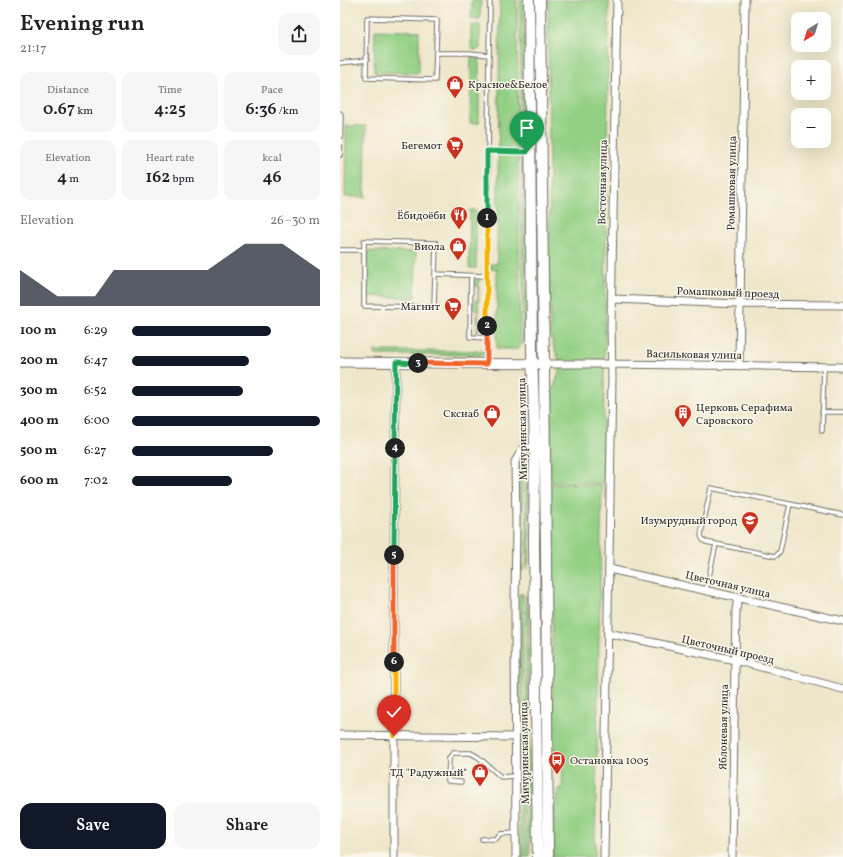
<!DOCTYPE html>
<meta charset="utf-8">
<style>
body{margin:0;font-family:Vollkorn,serif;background:#f6f6f6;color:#202124;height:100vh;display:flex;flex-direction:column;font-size:15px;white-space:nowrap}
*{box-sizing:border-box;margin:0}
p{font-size:13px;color:#757577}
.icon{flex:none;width:22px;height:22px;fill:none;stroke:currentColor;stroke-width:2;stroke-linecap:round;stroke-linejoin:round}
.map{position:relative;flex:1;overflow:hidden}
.sheet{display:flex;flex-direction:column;background:#fff;width:340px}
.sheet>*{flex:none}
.needle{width:26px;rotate:218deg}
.tools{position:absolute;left:451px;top:12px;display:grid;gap:8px}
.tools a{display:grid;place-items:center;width:40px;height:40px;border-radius:8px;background:#fff;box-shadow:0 4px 16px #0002;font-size:20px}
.pin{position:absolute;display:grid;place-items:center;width:34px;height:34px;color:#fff;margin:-41px -17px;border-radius:50% 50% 50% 0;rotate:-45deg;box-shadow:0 0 4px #0007}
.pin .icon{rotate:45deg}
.km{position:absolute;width:20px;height:20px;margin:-10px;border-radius:50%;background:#222;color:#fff;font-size:11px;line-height:20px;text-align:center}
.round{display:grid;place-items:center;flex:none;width:42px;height:42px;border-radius:12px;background:#f6f6f6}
.headline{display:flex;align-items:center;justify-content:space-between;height:68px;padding:0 20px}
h1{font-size:22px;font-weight:600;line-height:30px}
.metrics{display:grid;grid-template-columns:repeat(3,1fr);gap:6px;height:68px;padding:4px 20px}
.metrics div{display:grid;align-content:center;border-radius:10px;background:#f6f6f6;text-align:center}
.metrics b{font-size:17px;font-weight:600}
.metrics small{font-size:11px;font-weight:400}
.metrics p{font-size:11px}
.chart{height:112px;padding:8px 20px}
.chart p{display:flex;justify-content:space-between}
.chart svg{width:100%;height:72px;margin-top:4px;fill:#111827;opacity:.7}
.primary-button{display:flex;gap:8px;margin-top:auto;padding:8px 20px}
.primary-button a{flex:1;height:46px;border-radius:12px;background:#111827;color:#fff;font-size:16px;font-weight:600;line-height:46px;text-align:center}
.primary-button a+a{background:#f6f6f6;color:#202124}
ul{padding:0 20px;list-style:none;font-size:13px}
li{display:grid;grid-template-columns:64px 48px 1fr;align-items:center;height:30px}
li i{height:10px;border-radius:5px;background:#111827}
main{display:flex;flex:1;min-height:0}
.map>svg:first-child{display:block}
.green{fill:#93d084;stroke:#5f7e58}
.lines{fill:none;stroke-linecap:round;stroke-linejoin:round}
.lane-casing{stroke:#706d63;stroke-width:5.5}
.street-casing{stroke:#706d63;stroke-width:9}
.secondary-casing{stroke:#706d63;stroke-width:11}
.primary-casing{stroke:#706d63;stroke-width:12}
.lane{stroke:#fff;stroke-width:3.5}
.street{stroke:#fff;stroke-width:7}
.secondary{stroke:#fff;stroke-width:9}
.primary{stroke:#fff;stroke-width:10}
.split-1-casing{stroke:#fff;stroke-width:8}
.split-2-casing{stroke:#fff;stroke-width:8}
.split-3-casing{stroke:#fff;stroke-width:8}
.split-4-casing{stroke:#fff;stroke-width:8}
.split-5-casing{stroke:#fff;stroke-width:8}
.split-6-casing{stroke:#fff;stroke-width:8}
.split-7-casing{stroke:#fff;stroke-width:8}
.split-1{stroke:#22a559;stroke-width:5}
.split-2{stroke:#f5b400;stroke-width:5}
.split-3{stroke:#f0652b;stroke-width:5}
.split-4{stroke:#22a559;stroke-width:5}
.split-5{stroke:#22a559;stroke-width:5}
.split-6{stroke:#f0652b;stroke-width:5}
.split-7{stroke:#f5b400;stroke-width:5}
.labels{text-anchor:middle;stroke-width:3;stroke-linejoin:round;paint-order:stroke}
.poi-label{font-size:11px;fill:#2b2b2b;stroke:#fbf7ec;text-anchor:end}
.street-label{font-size:11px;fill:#2b2b2b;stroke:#fbf7ec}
</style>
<main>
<section class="sheet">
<div class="headline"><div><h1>Evening run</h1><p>21:17</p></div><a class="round"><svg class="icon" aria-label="share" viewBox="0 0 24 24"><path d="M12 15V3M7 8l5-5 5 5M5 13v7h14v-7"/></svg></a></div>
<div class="metrics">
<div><p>Distance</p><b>0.67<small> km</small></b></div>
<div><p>Time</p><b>4:25</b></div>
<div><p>Pace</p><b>6:36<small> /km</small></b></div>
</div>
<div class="metrics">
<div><p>Elevation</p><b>4<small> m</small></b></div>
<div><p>Heart rate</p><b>162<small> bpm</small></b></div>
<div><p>kcal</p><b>46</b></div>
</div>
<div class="chart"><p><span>Elevation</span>26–30 m</p>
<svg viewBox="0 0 160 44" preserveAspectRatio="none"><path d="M0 44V22L10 30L20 38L30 38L40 38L50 22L60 22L70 22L80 22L90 22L100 22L110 14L120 6L130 6L140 6L150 14L160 22V44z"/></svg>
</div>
<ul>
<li><b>100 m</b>6:29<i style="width:74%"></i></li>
<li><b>200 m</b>6:47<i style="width:62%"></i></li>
<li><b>300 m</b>6:52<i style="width:59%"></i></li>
<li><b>400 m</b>6:00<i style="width:100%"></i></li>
<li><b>500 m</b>6:27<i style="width:75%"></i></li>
<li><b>600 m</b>7:02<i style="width:53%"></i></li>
</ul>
<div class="primary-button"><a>Save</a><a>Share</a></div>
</section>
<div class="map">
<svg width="503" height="857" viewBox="0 0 503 857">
<rect width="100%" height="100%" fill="#fbf7ec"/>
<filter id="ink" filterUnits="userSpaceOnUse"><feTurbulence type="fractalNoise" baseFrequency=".025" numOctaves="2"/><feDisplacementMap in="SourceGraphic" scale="8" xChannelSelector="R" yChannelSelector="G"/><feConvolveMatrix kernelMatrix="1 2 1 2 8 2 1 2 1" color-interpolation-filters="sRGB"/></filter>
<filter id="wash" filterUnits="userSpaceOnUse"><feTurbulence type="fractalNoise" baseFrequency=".012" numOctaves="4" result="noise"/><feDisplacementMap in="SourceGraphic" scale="16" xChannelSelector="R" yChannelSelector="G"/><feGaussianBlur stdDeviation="0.9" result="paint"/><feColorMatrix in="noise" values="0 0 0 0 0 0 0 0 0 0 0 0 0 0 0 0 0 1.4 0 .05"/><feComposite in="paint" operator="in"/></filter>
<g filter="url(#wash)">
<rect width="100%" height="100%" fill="#efe7cb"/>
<path class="green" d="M132,0h9l-1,19h-9z
M160,0h17l3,348 -1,1h-22v-80h-6v-5h6z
M180,0h4l3,335 -4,10z
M194,0h3l2,341h-1l-1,-1z
M208,0h61l-6,483 -52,-1 -1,-84 11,-31 -2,-7 -6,-15 -3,-12z
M131,25h9v23l-3,2h-4l-2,-2z
M35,30l44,1v42l-45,-1z
M131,57l6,1 2,4v61h-9z
M6,126h20l-1,71h-20z
M130,210h6v58h-7z
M28,251l48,1 -1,46 -49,-2z
M136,279h3l-1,55h-1l1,-23 -5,-3 -1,-3 1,-3 5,-3v-13c-3,-1 -5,-1 -6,-4l2,-2z
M35,351h110v4h-110z
M182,457l1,114h-4l-1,-91 1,-22z
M186,484h3l1,64 -3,21z
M211,484l51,1 -7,372h-42v-2l1,-45 4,-21h4l1,-22 -6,-1 -4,-22z
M179,594h4v174h-4z
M186,595l3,16 1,246h-4z
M179,784h4l1,73h-5z"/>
</g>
<g filter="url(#ink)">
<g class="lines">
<defs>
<path id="lane" d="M27,18l70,2 -2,60 -69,-2z
M96,53h33l20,2 1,-55
M0,63l27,-3
M0,113l1,2 -1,40
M147,151l43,1
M0,250h24
M95,274l-1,33 -70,-1v-65l72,2 -1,31 52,2v86
M131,276l-1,61 17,1
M147,276l2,-221
M482,412h21
M482,431l2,-64
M450,504l-10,47 -3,4 -2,1 -69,-14c-4,-2 -5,-4 -5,-8l10,-46 132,27
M366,590l10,-46
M121,782l-13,-1 1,-23 4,-5h18l7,4 23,20 14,-1
M142,839h14l4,-5 16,-1"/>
<path id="street" d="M272,299l128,5 103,1
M204,364h68l231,3
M399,366l6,-366
M269,569l234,52
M268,633l127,27 108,29
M0,735l175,2
M54,857v-302l2,-193
M176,857l-1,-246 1,-90 -1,-59 8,-14h12
M264,857l8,-480 -1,-51 6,-326
M392,857l3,-197 1,-50 2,-13"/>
<path id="secondary" d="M0,362l204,2"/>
<path id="primary" d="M189,0l3,350 3,98 -1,96 4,313
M200,0l6,558 2,299"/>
</defs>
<use href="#lane" class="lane-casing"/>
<use href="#street" class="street-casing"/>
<use href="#secondary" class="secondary-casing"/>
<use href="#primary" class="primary-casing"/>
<use href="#lane" class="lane"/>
<use href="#street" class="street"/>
<use href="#secondary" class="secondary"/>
<use href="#primary" class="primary"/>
</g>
</g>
<g class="lines" filter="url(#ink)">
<defs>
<path id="split-1" d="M147,218v-67l40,1"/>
<path id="split-2" d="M147,218v108"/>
<path id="split-3" d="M78,363l69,1v-38"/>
<path id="split-4" d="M55,448l1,-86 22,1"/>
<path id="split-5" d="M54,555l1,-107"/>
<path id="split-6" d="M54,555v107"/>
<path id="split-7" d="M54,662v74"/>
</defs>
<use href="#split-1" class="split-1-casing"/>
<use href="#split-2" class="split-2-casing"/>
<use href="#split-3" class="split-3-casing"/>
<use href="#split-4" class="split-4-casing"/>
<use href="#split-5" class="split-5-casing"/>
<use href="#split-6" class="split-6-casing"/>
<use href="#split-7" class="split-7-casing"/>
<use href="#split-1" class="split-1"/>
<use href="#split-2" class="split-2"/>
<use href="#split-3" class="split-3"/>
<use href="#split-4" class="split-4"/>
<use href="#split-5" class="split-5"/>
<use href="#split-6" class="split-6"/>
<use href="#split-7" class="split-7"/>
</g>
<defs>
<symbol id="shop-pin" viewBox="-11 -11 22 30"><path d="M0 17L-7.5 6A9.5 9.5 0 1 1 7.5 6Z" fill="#c8321e" stroke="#fbf7ec"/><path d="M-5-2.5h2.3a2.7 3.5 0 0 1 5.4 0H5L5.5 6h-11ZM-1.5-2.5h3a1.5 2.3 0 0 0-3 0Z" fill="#fff"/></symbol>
<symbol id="supermarket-pin" viewBox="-11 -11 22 30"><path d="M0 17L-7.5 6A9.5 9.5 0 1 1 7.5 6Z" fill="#c8321e" stroke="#fbf7ec"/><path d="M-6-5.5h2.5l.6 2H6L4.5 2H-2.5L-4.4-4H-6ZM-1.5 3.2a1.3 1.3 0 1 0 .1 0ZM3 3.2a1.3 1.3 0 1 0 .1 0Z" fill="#fff"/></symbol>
<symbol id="restaurant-pin" viewBox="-11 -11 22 30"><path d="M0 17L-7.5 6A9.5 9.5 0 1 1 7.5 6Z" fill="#c8321e" stroke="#fbf7ec"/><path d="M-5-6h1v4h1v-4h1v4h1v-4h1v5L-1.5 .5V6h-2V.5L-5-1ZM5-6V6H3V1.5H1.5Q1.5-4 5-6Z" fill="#fff"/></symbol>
<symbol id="building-pin" viewBox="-11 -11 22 30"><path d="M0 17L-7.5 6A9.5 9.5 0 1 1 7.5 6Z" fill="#c8321e" stroke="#fbf7ec"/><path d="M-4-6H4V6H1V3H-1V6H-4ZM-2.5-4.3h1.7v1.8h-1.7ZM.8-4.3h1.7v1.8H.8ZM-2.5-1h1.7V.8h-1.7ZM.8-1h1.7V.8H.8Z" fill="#fff"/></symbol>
<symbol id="school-pin" viewBox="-11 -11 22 30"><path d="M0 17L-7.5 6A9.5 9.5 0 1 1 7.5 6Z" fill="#c8321e" stroke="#fbf7ec"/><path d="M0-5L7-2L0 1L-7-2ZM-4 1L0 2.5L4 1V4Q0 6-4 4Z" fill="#fff"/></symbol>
<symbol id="bus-pin" viewBox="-11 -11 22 30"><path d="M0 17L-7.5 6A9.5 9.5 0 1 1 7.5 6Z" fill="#c8321e" stroke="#fbf7ec"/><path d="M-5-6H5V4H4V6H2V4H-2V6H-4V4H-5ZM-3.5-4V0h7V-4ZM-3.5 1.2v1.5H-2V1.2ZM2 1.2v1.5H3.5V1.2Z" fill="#fff"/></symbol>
</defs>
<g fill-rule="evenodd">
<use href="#shop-pin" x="105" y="74" width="20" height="27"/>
<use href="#supermarket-pin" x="105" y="135" width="20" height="27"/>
<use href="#restaurant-pin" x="109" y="205" width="20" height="27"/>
<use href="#shop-pin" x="108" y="236" width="20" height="27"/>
<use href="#supermarket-pin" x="103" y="296" width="20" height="27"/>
<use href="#shop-pin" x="142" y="403" width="20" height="27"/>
<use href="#building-pin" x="333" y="403" width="20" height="27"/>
<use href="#school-pin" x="400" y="510" width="20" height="27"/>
<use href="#bus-pin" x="207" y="750" width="20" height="27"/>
<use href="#shop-pin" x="130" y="762" width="20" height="27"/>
</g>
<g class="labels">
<g class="poi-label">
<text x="128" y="88" text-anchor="start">Красное&amp;Белое</text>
<text x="102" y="149">Бегемот</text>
<text x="106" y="219">Ёбидоёби</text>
<text x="105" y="250">Виола</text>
<text x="100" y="310">Магнит</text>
<text x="356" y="411" text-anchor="start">Церковь Серафима<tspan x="356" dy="13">Саровского</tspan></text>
<text x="139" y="417">Скснаб</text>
<text x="397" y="524">Изумрудный город</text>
<text x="230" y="764" text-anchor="start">Остановка 1005</text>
<text x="127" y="776">ТД "Радужный"</text>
</g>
<g class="street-label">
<text transform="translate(262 182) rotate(-89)" y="4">Восточная улица</text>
<text transform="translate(391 183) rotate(-89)" y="4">Ромашковая улица</text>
<text transform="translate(388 292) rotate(2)" y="4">Ромашковый проезд</text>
<text transform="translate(354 354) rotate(1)" y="4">Васильковая улица</text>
<text transform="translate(182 429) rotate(-91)" y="4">Мичуринская улица</text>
<text transform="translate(388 584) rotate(13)" y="4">Цветочная улица</text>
<text transform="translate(388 649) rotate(13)" y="4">Цветочный проезд</text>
<text transform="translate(383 727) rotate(-89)" y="4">Яблоневая улица</text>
<text transform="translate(184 753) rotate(-91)" y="4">Мичуринская улица</text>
</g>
</g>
</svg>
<div class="tools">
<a><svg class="needle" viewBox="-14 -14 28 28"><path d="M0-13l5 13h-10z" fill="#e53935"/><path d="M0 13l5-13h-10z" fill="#757577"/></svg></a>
<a>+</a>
<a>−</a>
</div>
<div class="pin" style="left:187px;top:152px;background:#1e9e55"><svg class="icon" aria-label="arrive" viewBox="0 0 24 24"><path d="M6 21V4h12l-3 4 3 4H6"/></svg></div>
<div class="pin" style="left:54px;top:736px;background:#d93025"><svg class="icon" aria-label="check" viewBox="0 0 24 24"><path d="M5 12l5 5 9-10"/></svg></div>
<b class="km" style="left:147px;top:218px">1</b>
<b class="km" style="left:147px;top:326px">2</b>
<b class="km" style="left:78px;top:363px">3</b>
<b class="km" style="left:55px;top:448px">4</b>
<b class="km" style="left:54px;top:555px">5</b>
<b class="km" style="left:54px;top:662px">6</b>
</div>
</main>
